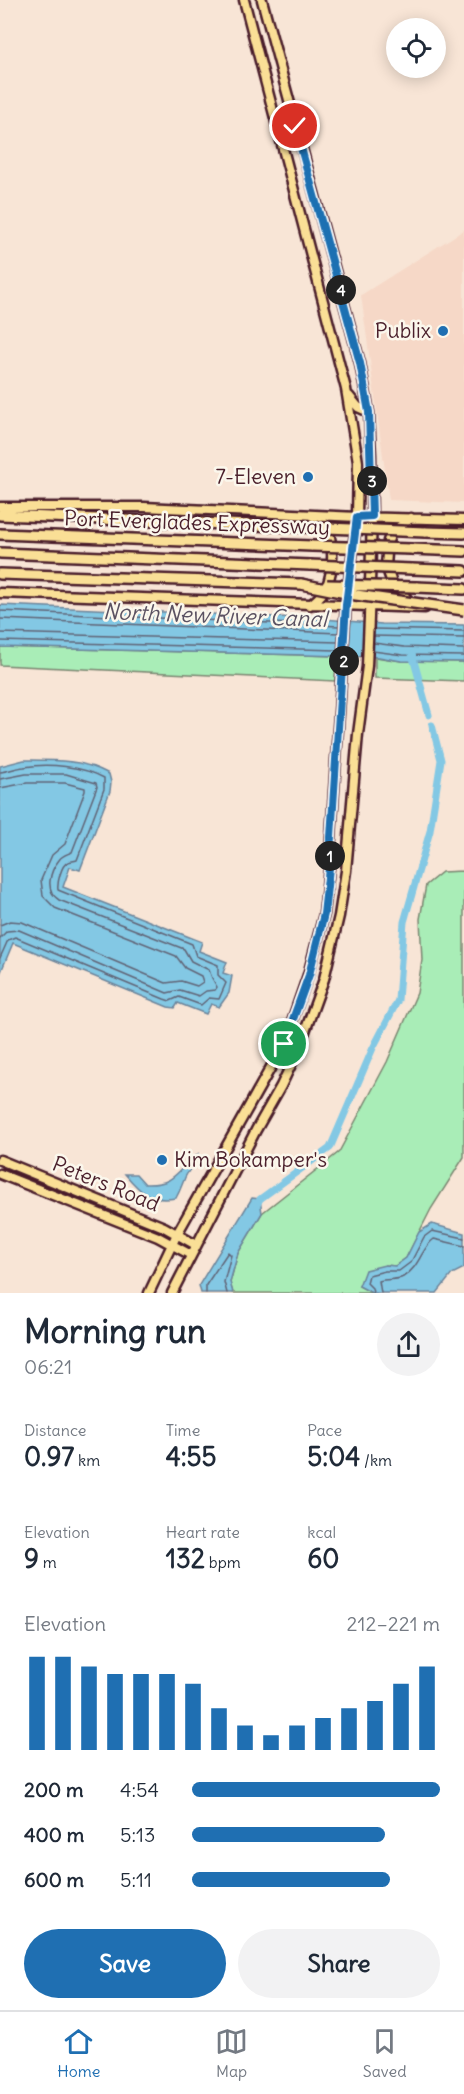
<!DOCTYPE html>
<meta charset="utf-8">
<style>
body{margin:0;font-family:Delius,sans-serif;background:#f2f2f3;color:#1f2937;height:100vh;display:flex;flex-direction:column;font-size:22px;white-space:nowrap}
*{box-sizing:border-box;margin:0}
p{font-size:20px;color:#747a83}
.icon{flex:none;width:33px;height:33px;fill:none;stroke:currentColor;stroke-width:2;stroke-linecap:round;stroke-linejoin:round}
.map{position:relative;height:1293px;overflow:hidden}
.drawer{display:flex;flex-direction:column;background:#fff;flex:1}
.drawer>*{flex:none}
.controls{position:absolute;left:386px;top:18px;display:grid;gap:12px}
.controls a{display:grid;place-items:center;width:60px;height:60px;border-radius:50%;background:#fff;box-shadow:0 3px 15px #0003;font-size:30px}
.pin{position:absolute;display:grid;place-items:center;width:51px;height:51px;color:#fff;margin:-26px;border:3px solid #fff;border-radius:50%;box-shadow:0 2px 6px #0007}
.km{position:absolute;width:30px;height:30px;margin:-15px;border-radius:50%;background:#222;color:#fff;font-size:16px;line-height:30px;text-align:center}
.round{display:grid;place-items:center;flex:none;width:63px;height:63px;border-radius:32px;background:#f2f2f3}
.head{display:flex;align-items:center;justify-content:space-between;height:102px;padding:0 24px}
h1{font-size:33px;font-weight:700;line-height:45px}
.figures{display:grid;grid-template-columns:repeat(3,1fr);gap:9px;height:102px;padding:6px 24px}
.figures div{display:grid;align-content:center}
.figures b{font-size:26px;font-weight:700}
.figures small{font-size:16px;font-weight:400}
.figures p{font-size:16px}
.chart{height:168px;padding:12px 24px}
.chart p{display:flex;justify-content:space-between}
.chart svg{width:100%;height:108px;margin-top:6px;stroke:#1f6fb2;stroke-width:6}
.action{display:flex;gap:12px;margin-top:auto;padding:12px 24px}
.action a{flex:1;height:69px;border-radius:36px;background:#1f6fb2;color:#fff;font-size:24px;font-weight:700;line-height:69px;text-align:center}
.action a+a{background:#f2f2f3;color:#1f2937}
ul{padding:0 24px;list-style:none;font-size:20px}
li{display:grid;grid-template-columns:96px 72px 1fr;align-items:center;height:45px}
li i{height:15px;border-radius:8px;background:#1f6fb2}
.tab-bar{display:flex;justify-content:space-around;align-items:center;height:84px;border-top:2px solid #e0e1e3;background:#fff;font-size:16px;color:#747a83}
.tab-bar a{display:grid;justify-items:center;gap:3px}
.tab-bar .active{color:#1f6fb2}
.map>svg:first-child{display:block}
.built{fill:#f6d8c7}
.green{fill:#a9edb7;stroke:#7a8671;stroke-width:1.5}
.water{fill:#83c8e4;stroke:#6c849a;stroke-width:1.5}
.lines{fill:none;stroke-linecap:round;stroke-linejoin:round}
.shore{stroke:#616375;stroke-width:1.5}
.canal{stroke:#83c8e4;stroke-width:7}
.major-casing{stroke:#4a1f2b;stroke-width:13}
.highway-casing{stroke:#4a1f2b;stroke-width:14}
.major{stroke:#fadf96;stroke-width:8}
.highway{stroke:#fadf96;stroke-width:9}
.highway-bridge-casing{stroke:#4a1f2b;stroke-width:14;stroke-linecap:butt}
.highway-bridge{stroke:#fadf96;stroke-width:9}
.route-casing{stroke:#fff;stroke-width:12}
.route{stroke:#1f6fb2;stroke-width:8}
.poi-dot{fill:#1f6fb2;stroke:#fbf7ec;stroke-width:2}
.labels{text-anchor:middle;stroke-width:5;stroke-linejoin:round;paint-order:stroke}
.poi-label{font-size:21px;fill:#4a1f2b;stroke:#fbf7ec;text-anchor:end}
.street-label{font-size:21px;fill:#4a1f2b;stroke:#fbf7ec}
.water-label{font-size:22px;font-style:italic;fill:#5b5262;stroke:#fbf7ec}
</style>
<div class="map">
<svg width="464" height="1293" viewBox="0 0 464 1293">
<rect width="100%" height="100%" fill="#f8e5d6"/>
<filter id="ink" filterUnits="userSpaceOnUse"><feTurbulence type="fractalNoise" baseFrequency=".0167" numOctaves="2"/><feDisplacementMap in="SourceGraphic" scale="12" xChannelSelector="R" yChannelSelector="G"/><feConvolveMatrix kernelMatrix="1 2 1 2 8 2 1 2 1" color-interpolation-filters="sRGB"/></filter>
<g filter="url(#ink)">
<path class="built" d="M464,230v273l-75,-3 -28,-205z"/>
<path class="green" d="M0,647l336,9 -1,25 -335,-16z
M375,657l26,4 63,1v19l-89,-3z
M464,869v288l-33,52 -25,49 -11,8 -10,-1 -26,21 13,7h-139l-3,-10 8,-30 24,-40 77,-61 48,-90 30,-69 5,-33 -2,-41 6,-34 16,-13 21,-1z"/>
<path class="water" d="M0,605l324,14 58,5 82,1v37l-63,-1 -22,-4 -379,-10z
M24,760c29,0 59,-1 85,14l2,8 -1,9 -30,79 -10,-3 -7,20 139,55 -3,9 28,11 -4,11 9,3 -3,17 -10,14 -8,-3 -5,10 -28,-11 -3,5 -7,-1 -155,-64 -13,31v-208z
M198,1154c-2,11 -11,16 -14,26 -3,7 -4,11 -8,18 -26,4 -34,-4 -51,-24h11l9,10c32,1 30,-13 53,-30z
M252,1198l8,1 2,14 -24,40 -8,29 3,11h-32l-2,-8z
M432,1224l32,9v35l-12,6 -15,19h-65l-13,-7 6,-16 20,-5 10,1 11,-8 13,-26z"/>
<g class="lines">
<path class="shore" d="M0,611l339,15
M0,619l339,14
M374,629l90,2
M0,633l338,9
M374,636l90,2
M0,641l337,9
M374,643l30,4 60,2
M373,651l30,4 61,1
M0,772c8,-1 16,-4 24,-5 25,-4 58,-1 80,11v11l-27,71c-3,1 -6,1 -9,2 -7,3 -11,21 -10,28l134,54 4,12 22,9v10l8,8 -7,16 -10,-1 -8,7 -22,-8 -9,4 -6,-2 -149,-62 -7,3 -8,18
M0,779l26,-5h40l30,9 1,4 -25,65c-4,2 -10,3 -13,8 -9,11 -15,31 0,40l125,49 7,12 18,9 3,8 5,9 -2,3 -9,1 -7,5 -19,-6 -13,3 -148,-63 -12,1 -7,7
M0,788l27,-5h38l20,5v3l-20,53 -13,11 -11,25 2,16 12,12 121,48 9,12 16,8 2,6 -6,4 -16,-5 -15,2 -144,-61 -12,-1 -10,4
M206,1293v-8l22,-33 3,3 -7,27 3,11
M373,1293l-1,-5 -5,-5 2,-8 16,-4h14l12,-9 13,-25 8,-6 32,7
M381,1293l-2,-12c8,-3 17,0 24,-4 18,-11 18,-29 31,-38l30,7"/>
<path class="canal" d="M412,654l17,61
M257,1205l3,-6 70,-51 43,-100 25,-48 6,-78 26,-91 11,-71 -9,-35"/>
<defs>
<path id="major" d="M349,396l9,11 11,5
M0,507h144l213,10 107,3
M411,518l-20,15 -3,8 -2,25 6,17 21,22
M0,593l425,15
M310,605c6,-5 13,-10 16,-17 8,-18 9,-48 -2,-65 -3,-3 -8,-5 -12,-7
M0,1160l164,67 32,18
M0,1174l158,63 33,18
M149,1293l28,-59 107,-190 24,-69 16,-61 5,-46 17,-263 11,-88 1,-55 -12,-73 -102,-389
M172,1293l84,-163 25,-44 18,-38 25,-69 15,-63 7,-45 12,-137 9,-68 2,-49 3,-101 -1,-60 -2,-44 -9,-49 -98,-363"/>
<path id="highway" d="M0,515l303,12
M425,532l39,1
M0,534l312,12
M411,549l53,2
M0,553l310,12
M412,569l52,2
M0,574l301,10
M416,587l48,2"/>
</defs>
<use href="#major" class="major-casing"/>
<use href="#highway" class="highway-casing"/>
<use href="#major" class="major"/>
<use href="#highway" class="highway"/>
<defs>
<path id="highway-bridge" d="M303,527l122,5
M312,546l99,3
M310,565l102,4
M301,584l55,11 108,15
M327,585l89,2"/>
</defs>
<use href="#highway-bridge" class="highway-bridge-casing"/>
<use href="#highway-bridge" class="highway-bridge"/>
</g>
</g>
<g class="lines" filter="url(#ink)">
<defs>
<path id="route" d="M284,1044l25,-69 15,-61 5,-46 17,-263 11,-88 15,-1 -3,-104 -9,-49 -65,-237"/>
</defs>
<use href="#route" class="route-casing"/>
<use href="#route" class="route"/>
</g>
<g class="poi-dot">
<circle cx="443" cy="331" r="6"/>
<circle cx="308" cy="477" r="6"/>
<circle cx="162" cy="1160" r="6"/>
</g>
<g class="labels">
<g class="poi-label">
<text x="431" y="338">Publix</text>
<text x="296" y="484">7-Eleven</text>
<text x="174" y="1167" text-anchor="start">Kim Bokamper's</text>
</g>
<g class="street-label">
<text transform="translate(197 523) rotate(2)" y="7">Port Everglades Expressway</text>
<text transform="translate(106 1184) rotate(22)" y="7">Peters Road</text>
</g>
<g class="water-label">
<text transform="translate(215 615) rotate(2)" y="8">North New River Canal</text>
</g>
</g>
</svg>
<div class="controls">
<a><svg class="icon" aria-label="locate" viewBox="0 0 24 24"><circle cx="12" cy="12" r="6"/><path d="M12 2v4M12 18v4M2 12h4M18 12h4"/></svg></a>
</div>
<div class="pin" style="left:284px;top:1044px;background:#1e9e55"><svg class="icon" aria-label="arrive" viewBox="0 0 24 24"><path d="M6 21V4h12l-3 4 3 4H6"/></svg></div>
<div class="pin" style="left:295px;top:126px;background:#d93025"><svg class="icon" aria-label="check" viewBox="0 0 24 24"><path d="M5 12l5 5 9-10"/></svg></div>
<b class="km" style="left:330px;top:856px">1</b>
<b class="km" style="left:344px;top:661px">2</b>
<b class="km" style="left:372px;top:481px">3</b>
<b class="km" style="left:341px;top:290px">4</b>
</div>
<section class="drawer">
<div class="head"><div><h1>Morning run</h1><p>06:21</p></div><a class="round"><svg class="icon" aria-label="share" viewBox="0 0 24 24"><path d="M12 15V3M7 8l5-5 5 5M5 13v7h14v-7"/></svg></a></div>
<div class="figures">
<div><p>Distance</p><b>0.97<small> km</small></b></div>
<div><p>Time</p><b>4:55</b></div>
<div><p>Pace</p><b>5:04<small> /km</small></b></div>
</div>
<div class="figures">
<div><p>Elevation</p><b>9<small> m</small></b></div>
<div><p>Heart rate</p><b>132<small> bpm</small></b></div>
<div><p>kcal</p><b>60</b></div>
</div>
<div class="chart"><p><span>Elevation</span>212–221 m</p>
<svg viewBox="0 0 160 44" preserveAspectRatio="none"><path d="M5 44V6M15 44V6M25 44V10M35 44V13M45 44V13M55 44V13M65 44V17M75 44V27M85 44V34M95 44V38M105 44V34M115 44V31M125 44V27M135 44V24M145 44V17M155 44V10"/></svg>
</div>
<ul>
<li><b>200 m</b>4:54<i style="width:100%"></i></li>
<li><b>400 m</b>5:13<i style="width:78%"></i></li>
<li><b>600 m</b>5:11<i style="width:80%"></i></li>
</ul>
<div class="action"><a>Save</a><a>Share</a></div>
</section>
<nav class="tab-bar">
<a class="active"><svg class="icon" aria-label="home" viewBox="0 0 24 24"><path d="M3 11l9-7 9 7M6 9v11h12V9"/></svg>Home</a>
<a><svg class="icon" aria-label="map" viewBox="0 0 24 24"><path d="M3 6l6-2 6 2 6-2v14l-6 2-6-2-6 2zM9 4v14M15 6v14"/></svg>Map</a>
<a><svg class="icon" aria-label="saved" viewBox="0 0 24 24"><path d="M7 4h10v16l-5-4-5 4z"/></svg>Saved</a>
</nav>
